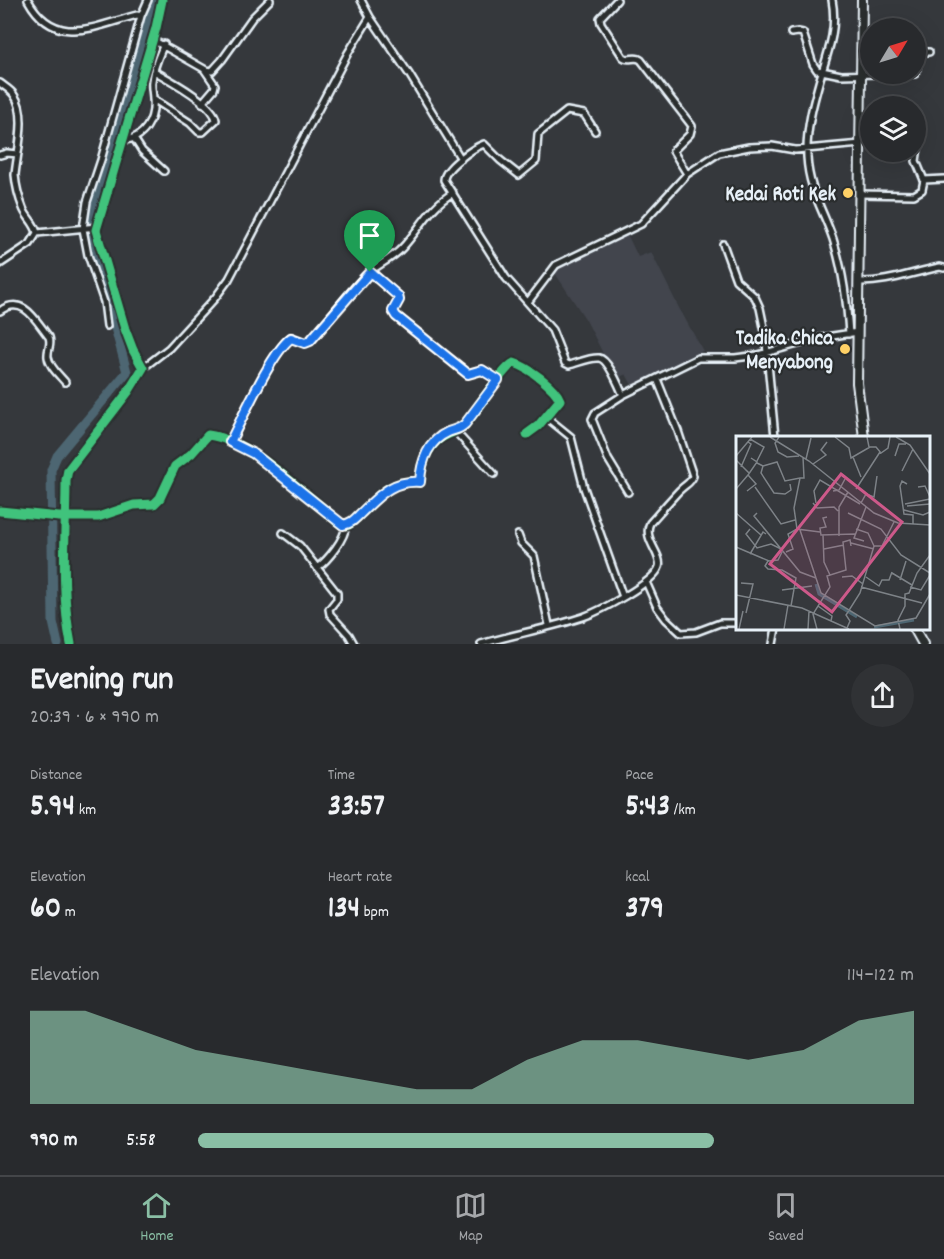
<!DOCTYPE html>
<meta charset="utf-8">
<style>
body{margin:0;font-family:Dekko,sans-serif;background:#303235;color:#f1f3f6;height:100vh;display:flex;flex-direction:column;font-size:22px;white-space:nowrap}
*{box-sizing:border-box;margin:0}
p{font-size:20px;color:#a5a7aa}
.icon{flex:none;width:33px;height:33px;fill:none;stroke:currentColor;stroke-width:2;stroke-linecap:round;stroke-linejoin:round}
.map{position:relative;height:644px;overflow:hidden}
.sheet{display:flex;flex-direction:column;background:#282a2d;flex:1}
.sheet>*{flex:none}
.needle{width:39px;rotate:52deg}
.buttons{position:absolute;left:860px;top:18px;display:grid;gap:12px}
.buttons a{display:grid;place-items:center;width:66px;height:66px;border-radius:50%;background:#282a2d;box-shadow:0 6px 24px #0002,0 0 0 2px #444649;font-size:30px}
.pin{position:absolute;display:grid;place-items:center;width:51px;height:51px;color:#fff;margin:-62px -26px;border-radius:50% 50% 50% 0;rotate:-45deg;box-shadow:0 0 6px #0007}
.pin .icon{rotate:45deg}
.round{display:grid;place-items:center;flex:none;width:63px;height:63px;border-radius:32px;background:#303235}
.summary{display:flex;align-items:center;justify-content:space-between;height:102px;padding:0 30px}
h1{font-size:33px;font-weight:800;line-height:45px}
.stats{display:grid;grid-template-columns:repeat(3,1fr);gap:9px;height:102px;padding:6px 30px}
.stats div{display:grid;align-content:center}
.stats b{font-size:30px;font-weight:800}
.stats small{font-size:16px;font-weight:400}
.stats p{font-size:16px}
.chart{height:168px;padding:12px 30px}
.chart p{display:flex;justify-content:space-between}
.chart svg{width:100%;height:108px;margin-top:6px;fill:#8abfa5;opacity:.7}
ul{padding:0 30px;list-style:none;font-size:20px}
li{display:grid;grid-template-columns:96px 72px 1fr;align-items:center;height:45px}
li i{height:15px;border-radius:8px;background:#8abfa5}
.tabs{display:flex;justify-content:space-around;align-items:center;height:84px;border-top:2px solid #444649;background:#282a2d;font-size:16px;color:#a5a7aa}
.tabs a{display:grid;justify-items:center;gap:3px}
.tabs .current{color:#8abfa5}
.map>svg:first-child{display:block}
.built{fill:#42454d}
.lines{fill:none;stroke-linecap:round;stroke-linejoin:round}
.river{stroke:#4d6672;stroke-width:9}
.street-casing{stroke:#e8f1f8;stroke-width:10}
.secondary-casing{stroke:#e8f1f8;stroke-width:12}
.street{stroke:#2a2d2e;stroke-width:5}
.secondary{stroke:#2a2d2e;stroke-width:8}
.cycleway-casing{stroke:#2a2d2e;stroke-width:13}
.cycleway{stroke:#40c37c;stroke-width:9}
.route-casing{stroke:#fff;stroke-width:12}
.route{stroke:#1a73e8;stroke-width:8}
.poi-dot{fill:#ffd166;stroke:#2a2d2e;stroke-width:2}
.labels{text-anchor:middle;stroke-width:4.5;stroke-linejoin:round;paint-order:stroke}
.poi-label{font-size:21px;font-weight:bold;fill:#e8f1f8;stroke:#2a2d2e;text-anchor:end}
.inset-river{fill:none;stroke:#4d6672;stroke-width:3}
.inset-road{fill:none;stroke:#7d8287;stroke-width:1.5}
.view{fill:#cd598a;fill-opacity:0.15;stroke:#cd598a;stroke-width:3}
.inset-edge{fill:none;stroke:#e8f1f8;stroke-width:3}
</style>
<div class="map">
<svg width="944" height="644" viewBox="0 0 944 644">
<rect width="100%" height="100%" fill="#35383c"/>
<filter id="ink" filterUnits="userSpaceOnUse"><feTurbulence type="fractalNoise" baseFrequency=".0167" numOctaves="2"/><feDisplacementMap in="SourceGraphic" scale="12" xChannelSelector="R" yChannelSelector="G"/><feConvolveMatrix kernelMatrix="1 2 1 2 8 2 1 2 1" color-interpolation-filters="sRGB"/></filter>
<g filter="url(#ink)">
<path class="built" d="M627,234l11,23 13,-5 28,56 24,43 -71,34 -6,-11 -10,5 -30,-59 -33,-50z"/>
<g class="lines">
<path class="river" d="M90,222l65,-222
M58,644l-5,-22 -2,-152 6,-14 70,-84 -37,-137"/>
<defs>
<path id="street" d="M28,0c27,49 67,26 109,15l4,1
M361,0l9,17 39,57 52,85
M617,0l-17,18 1,5 22,34c6,5 12,-2 18,3l51,66 -2,8 -17,17 14,23
M832,0c5,26 -2,47 -10,72 -8,28 -16,55 -15,85 2,34 16,52 26,82 10,31 14,63 16,95
M791,33l7,-1 5,1 10,31 4,6 24,5 38,-1
M153,40l53,30 6,1 10,-11 30,-42 18,-18
M915,57l5,-5h9
M915,59l2,10 -2,4
M887,74h28
M0,83c5,4 11,7 14,12 14,18 3,58 1,80 1,11 4,23 8,33 3,9 12,15 14,25l-7,11 -30,20
M153,99l37,24 9,9h4l13,-12c-2,-17 -48,-41 -62,-49
M202,103l12,-14 1,-4 -11,-16
M595,131l-11,-17 -17,-3 -29,23 -2,27 -17,14 -19,-15 -16,-16c-11,4 -40,24 -40,36l62,98 46,52 13,33 4,2c9,-2 21,-8 30,-7 9,1 20,28 24,37
M124,140c20,-1 31,-20 29,-41 0,-6 -2,-12 -1,-18 1,-13 7,-25 12,-37
M135,140l7,11 22,20
M0,155l7,-2 11,1
M924,180l20,-1
M860,194l54,1 8,-5 2,-10 -8,-19 3,-20 -1,-21
M37,233l60,-6
M723,244l13,36 19,17 5,11 5,24 10,105
M370,272l28,24 1,4 -6,11 3,5 72,58 14,-4 16,10
M859,282c27,1 54,-10 81,-15l4,1
M528,302l28,-37 85,-41 46,-50 32,-21 30,-6 23,-1 23,4 66,-6
M0,311c23,-17 36,10 49,26 3,8 -2,12 -1,20 1,9 11,18 17,25
M107,326l-3,-24 -16,-47 -5,-26 4,-27 14,-42 40,-144 7,-16
M143,368l26,-20 46,-50 14,-19 119,-226 22,-36
M545,416l26,21 13,51 39,109
M455,431l39,43
M230,442c13,-25 41,-89 61,-105l14,6 5,-2c19,-21 35,-45 55,-65 11,-11 26,-16 37,-28 17,-18 28,-42 51,-55
M628,492l-20,-33 -16,-40 3,-6 28,-18 75,-37h37l23,-3 62,-17 38,-6
M0,511l59,6h39l36,-12 20,-1 6,-6 15,-32 16,-12 17,-19c43,5 100,62 133,89l7,1c26,-20 35,-46 72,-43 1,-13 3,-25 11,-35 11,-15 24,-12 34,-23 11,-12 38,-57 49,-61 14,4 41,24 46,37l-22,26 -11,8
M283,533l17,13 37,47v6l-8,10 1,5 19,21 5,9
M518,535l3,8 13,13 15,69
M317,568c11,-8 28,-29 29,-43
M646,582l11,25 9,12 15,14 15,-1 24,-9h17
M71,644c-11,-54 -5,-110 -5,-164l2,-10 60,-78 15,-24 -10,-18 -8,-21 -29,-99 60,-202 6,-28
M481,644c34,-10 69,-16 102,-27 17,-6 71,-34 76,-50 4,-12 -17,-28 -9,-44 2,-2 28,-32 31,-34 5,-5 10,-6 12,-13l-15,-45 -21,-52
M773,644l3,-16"/>
<path id="secondary" d="M862,0l-5,383 7,54
M914,628l9,16"/>
</defs>
<use href="#street" class="street-casing"/>
<use href="#secondary" class="secondary-casing"/>
<use href="#street" class="street"/>
<use href="#secondary" class="secondary"/>
<defs>
<path id="cycleway" d="M0,511l59,6h39l36,-12 20,-1 6,-6 15,-32 16,-12 17,-19c43,5 100,62 133,89l7,1c26,-20 35,-46 72,-43 1,-13 3,-25 11,-35 11,-15 24,-12 34,-23 11,-12 38,-57 49,-61 14,4 41,24 46,37l-22,26 -11,8
M71,644c-11,-54 -5,-110 -5,-164l2,-10 60,-78 15,-24 -10,-18 -8,-21 -29,-99 60,-202 6,-28"/>
</defs>
<use href="#cycleway" class="cycleway-casing"/>
<use href="#cycleway" class="cycleway"/>
</g>
</g>
<g class="lines" filter="url(#ink)">
<defs>
<path id="route" d="M370,272l28,24 1,4 -6,11 3,5 72,58 14,-4 16,10 -33,44c-6,6 -10,5 -17,8 -20,9 -27,30 -28,50 -29,-2 -41,14 -61,33 -5,5 -9,9 -16,10l-89,-71 -24,-12c13,-25 41,-89 61,-104l14,5 5,-2z"/>
</defs>
<use href="#route" class="route-casing"/>
<use href="#route" class="route"/>
</g>
<g class="poi-dot">
<circle cx="848" cy="193" r="6"/>
<circle cx="845" cy="349" r="6"/>
</g>
<g class="labels">
<g class="poi-label">
<text x="836" y="200">Kedai Roti Kek</text>
<text x="833" y="344">Tadika Chica<tspan x="833" dy="24">Menyabong</tspan></text>
</g>
</g>
<g transform="translate(736 436)">
<rect width="194" height="194" fill="#35383c"/>
<path class="inset-river" d="M80,148l3,10 38,23M138,191l40,-7"/>
<path class="inset-road" d="M34,1l39,24 65,52 24,10 32,2M43,1l-4,6 3,9 9,5 12,-1M99,1l14,11 2,10 19,-11M131,1l2,10h7l5,6 7,-5 2,-11M160,1l14,8 20,29M14,3l14,8 -7,14M0,20l16,-19M159,20l4,-12h7M67,21l1,21h-4l-6,30 3,21 23,3M117,21l8,20M70,23l5,-21M0,24l13,13M21,27l6,3 -2,7 13,20 11,1 6,-4 -1,-6M77,28l13,-9 -5,-5 6,-8M27,30l14,-4 8,19 15,-3M5,31l10,-23 -3,-2M166,35l11,-22M171,48l-5,-3 -2,5 4,28 9,1v9M19,51l26,37 14,-4M182,51l7,-1 5,11M0,53l12,-14M120,53l24,-37M11,55l9,-7 -8,-9 9,-13 -6,-4M97,55l6,-1 6,-11M77,67l4,5 17,-1 4,4M80,67l-2,-12 6,-11 40,24M125,67l5,-9 8,3 3,-21M169,68l25,-5M171,70l23,-2M168,74l19,5 7,-3M0,77l25,22M21,77l-3,3 46,56 16,6 5,15 54,33 41,-8 14,-24M112,77l33,16 20,26 29,18M91,81l-4,1 3,9 -6,1 1,7 34,-1M14,93l-4,5 11,14 14,-4 10,5M120,93l12,4 6,13M64,94l16,48M87,99l1,27 6,13M103,100v-29l9,-15M128,105l-10,-3 12,-31M115,107l23,6M138,110h8l12,-24M0,111l33,14 9,-1 4,-8M88,113l20,-4M50,116l7,-3 -5,-15 9,-5M14,118l13,-22 3,2M32,125l-3,5 3,3 14,1 14,8 -5,28M156,137l20,12M106,141l10,-1 11,8M130,141l13,9 3,-6h7l3,-8M164,144l6,-19M5,147l12,1 -7,29M125,151l61,16M174,151l11,3 9,-15M46,154l30,-4M0,159l66,13 47,21M82,170l14,10 -1,5M111,192l3,-7 -4,-6 14,-22 14,-47M3,193l4,-18M48,193l4,-24M72,193l1,-18M81,193l-4,-15 17,-27 -3,-11 19,-6 -3,-28 7,-2 1,6M164,193l-2,-9 7,-14v-12l4,-1 8,-20 13,-18"/>
<path class="view" d="M105,38l61,48 -70,90 -62,-48z"/>
<rect width="194" height="194" class="inset-edge"/>
</g>
</svg>
<div class="buttons">
<a><svg class="needle" viewBox="-14 -14 28 28"><path d="M0-13l5 13h-10z" fill="#e53935"/><path d="M0 13l5-13h-10z" fill="#a5a7aa"/></svg></a>
<a><svg class="icon" aria-label="layers" viewBox="0 0 24 24"><path d="M12 4l9 5-9 5-9-5zM3 14l9 5 9-5"/></svg></a>
</div>
<div class="pin" style="left:370px;top:272px;background:#1e9e55"><svg class="icon" aria-label="arrive" viewBox="0 0 24 24"><path d="M6 21V4h12l-3 4 3 4H6"/></svg></div>
</div>
<section class="sheet">
<div class="summary"><div><h1>Evening run</h1><p>20:39 · 6 × 990 m</p></div><a class="round"><svg class="icon" aria-label="share" viewBox="0 0 24 24"><path d="M12 15V3M7 8l5-5 5 5M5 13v7h14v-7"/></svg></a></div>
<div class="stats">
<div><p>Distance</p><b>5.94<small> km</small></b></div>
<div><p>Time</p><b>33:57</b></div>
<div><p>Pace</p><b>5:43<small> /km</small></b></div>
</div>
<div class="stats">
<div><p>Elevation</p><b>60<small> m</small></b></div>
<div><p>Heart rate</p><b>134<small> bpm</small></b></div>
<div><p>kcal</p><b>379</b></div>
</div>
<div class="chart"><p><span>Elevation</span>114–122 m</p>
<svg viewBox="0 0 160 44" preserveAspectRatio="none"><path d="M0 44V6L10 6L20 14L30 22L40 26L50 30L60 34L70 38L80 38L90 26L100 18L110 18L120 22L130 26L140 22L150 10L160 6V44z"/></svg>
</div>
<ul>
<li><b>990 m</b>5:58<i style="width:72%"></i></li>
</ul>
</section>
<nav class="tabs">
<a class="current"><svg class="icon" aria-label="home" viewBox="0 0 24 24"><path d="M3 11l9-7 9 7M6 9v11h12V9"/></svg>Home</a>
<a><svg class="icon" aria-label="map" viewBox="0 0 24 24"><path d="M3 6l6-2 6 2 6-2v14l-6 2-6-2-6 2zM9 4v14M15 6v14"/></svg>Map</a>
<a><svg class="icon" aria-label="saved" viewBox="0 0 24 24"><path d="M7 4h10v16l-5-4-5 4z"/></svg>Saved</a>
</nav>
